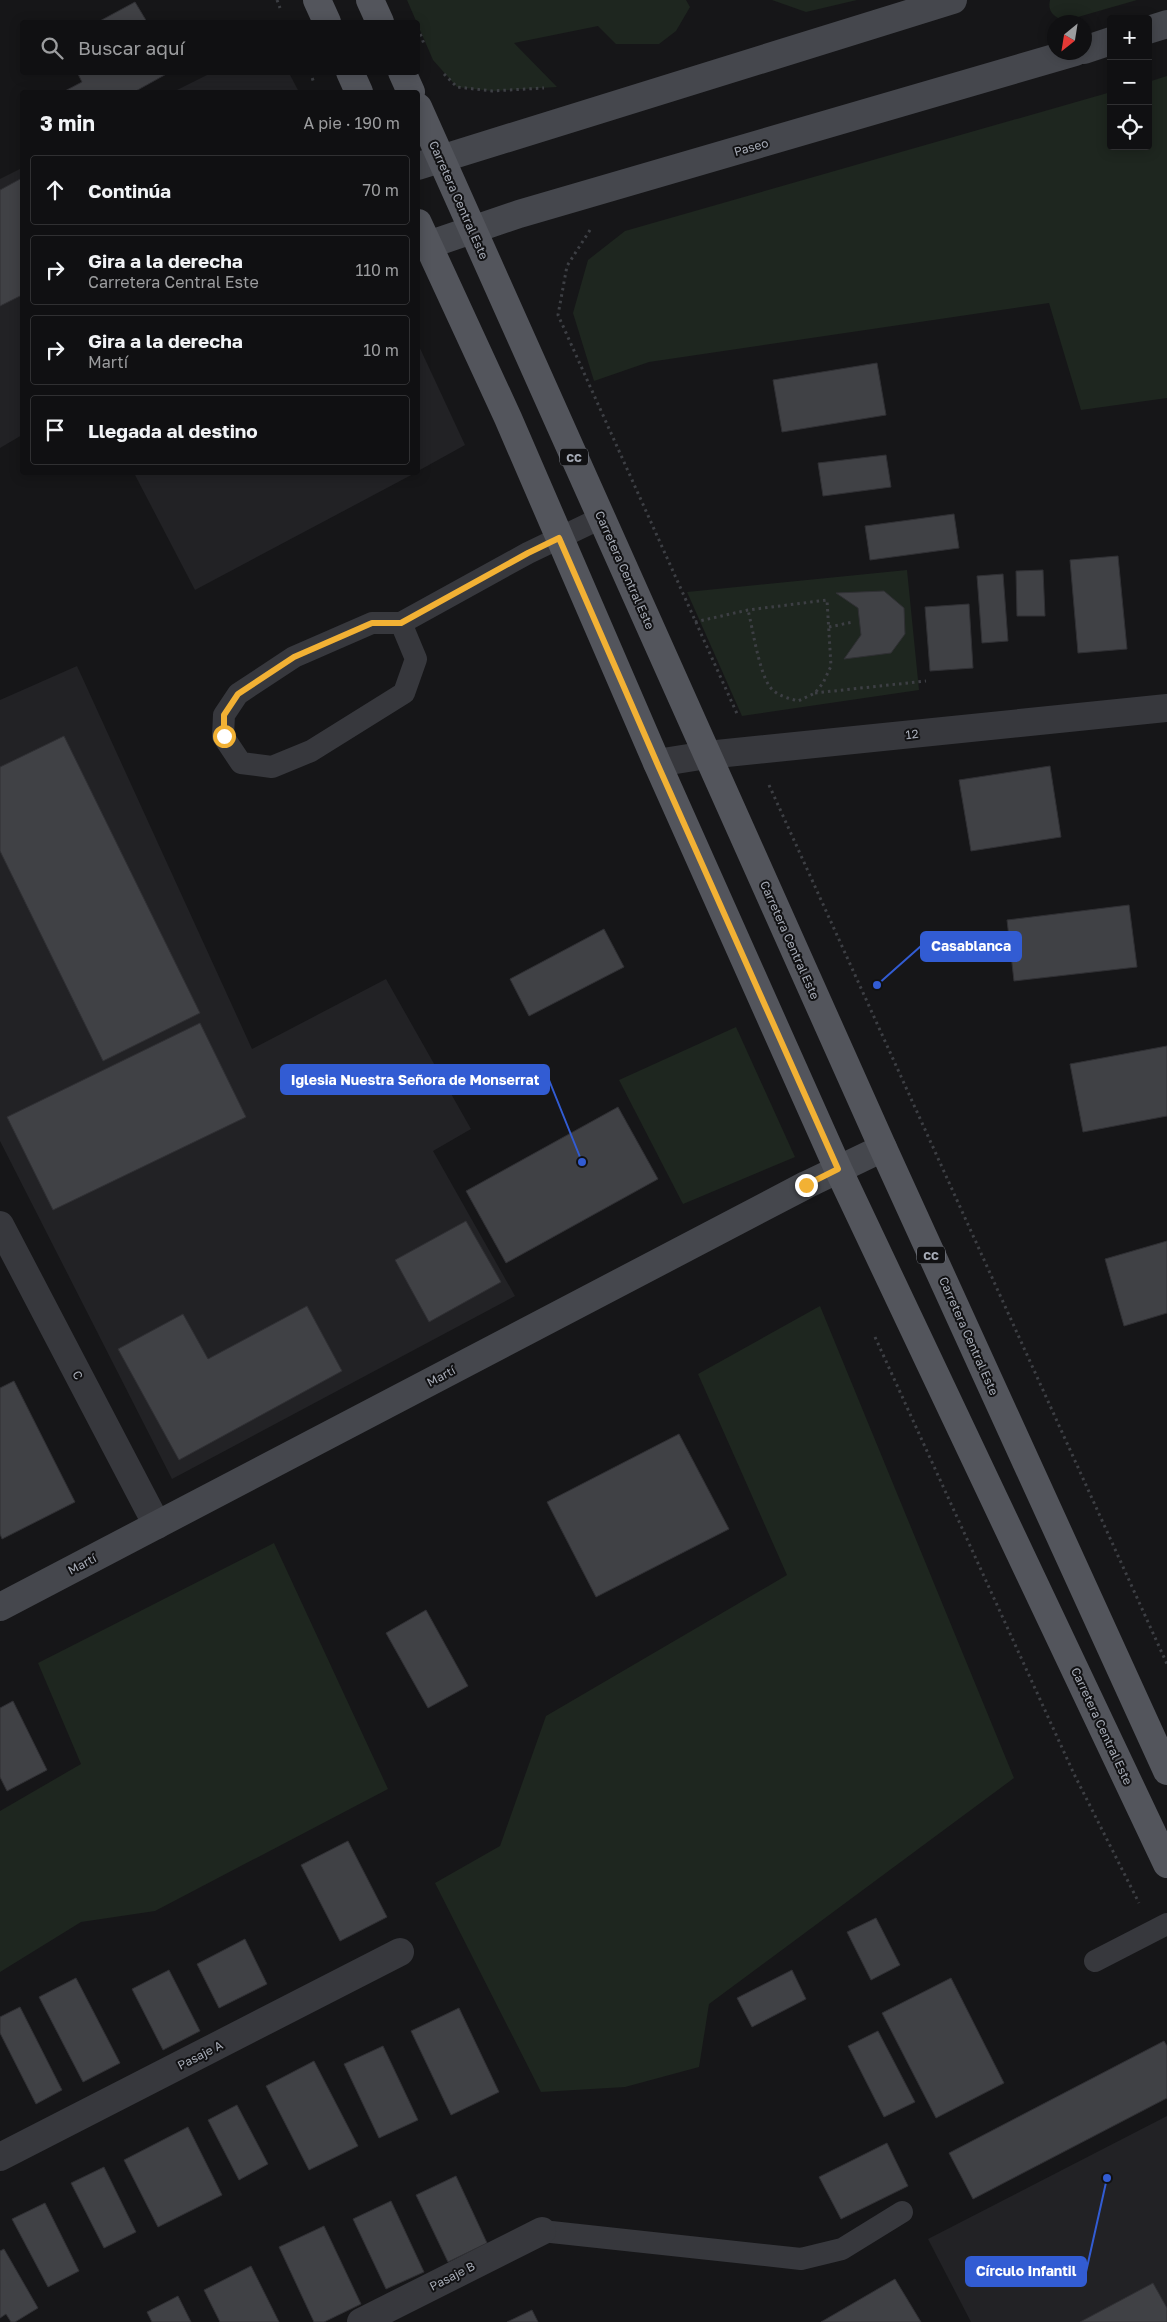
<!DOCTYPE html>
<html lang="es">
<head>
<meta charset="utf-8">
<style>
  body { margin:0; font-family:"Golos Text",sans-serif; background:#19191b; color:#f1f3f6 }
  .controls { position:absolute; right:15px; top:15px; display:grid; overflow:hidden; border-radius:5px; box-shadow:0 2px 12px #0003 }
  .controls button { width:45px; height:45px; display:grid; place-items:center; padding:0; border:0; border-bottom:1px solid #303032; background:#101012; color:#f1f3f6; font:25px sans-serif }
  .compass { position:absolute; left:1047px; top:15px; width:45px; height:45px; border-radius:50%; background:#101012; box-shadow:0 2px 12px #0003; rotate:210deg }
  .stop { position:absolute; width:15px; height:15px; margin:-11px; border:4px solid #f2b134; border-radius:50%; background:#fff }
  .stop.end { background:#f2b134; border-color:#fff; box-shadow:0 1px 5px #0008 }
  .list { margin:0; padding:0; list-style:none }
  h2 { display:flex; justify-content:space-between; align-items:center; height:65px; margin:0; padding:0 20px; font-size:21px }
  h2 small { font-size:16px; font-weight:400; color:#9c9d9f }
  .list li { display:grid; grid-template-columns:32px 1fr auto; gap:15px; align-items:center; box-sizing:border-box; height:70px; margin:0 10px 10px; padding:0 10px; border:1px solid #303032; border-radius:5px }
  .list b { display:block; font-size:19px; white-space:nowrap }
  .list p { margin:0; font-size:16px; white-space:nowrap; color:#9c9d9f }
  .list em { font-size:16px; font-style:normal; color:#9c9d9f }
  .icon { flex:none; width:28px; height:28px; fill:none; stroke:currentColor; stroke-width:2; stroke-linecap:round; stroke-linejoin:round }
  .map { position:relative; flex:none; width:1167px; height:2322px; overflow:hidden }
  .search { position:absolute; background:#101012; box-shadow:0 2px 12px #0003; left:20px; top:20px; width:400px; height:55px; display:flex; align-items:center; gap:12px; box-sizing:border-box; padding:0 18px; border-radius:5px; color:#9c9d9f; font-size:19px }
  .panel { position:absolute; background:#101012; box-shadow:0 2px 12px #0003; left:20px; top:90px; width:400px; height:385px; border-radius:5px }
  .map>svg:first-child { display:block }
  .built { fill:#222225 }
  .green { fill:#1e261f }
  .building { fill:#404145; stroke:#303034 }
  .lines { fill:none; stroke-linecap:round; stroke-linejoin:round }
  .path { stroke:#3d3f44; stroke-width:3; stroke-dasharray:2.5 4; stroke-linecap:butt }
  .lane { stroke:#37383d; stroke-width:22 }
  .street { stroke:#37383d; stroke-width:28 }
  .secondary { stroke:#45474d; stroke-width:28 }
  .primary { stroke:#53555c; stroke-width:28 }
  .route { stroke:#f2b134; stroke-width:6 }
  .labels { text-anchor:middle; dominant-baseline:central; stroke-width:4; stroke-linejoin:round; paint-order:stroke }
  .shield { fill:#111113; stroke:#7b7e86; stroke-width:1 }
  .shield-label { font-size:11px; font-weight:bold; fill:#a8adb8 }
  .street-label { font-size:12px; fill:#a8adb8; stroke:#111113 }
  .leader { fill:none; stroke:#325cd3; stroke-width:2 }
  .callout-dot { fill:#325cd3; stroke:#111113; stroke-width:2 }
  .callout { fill:#325cd3; stroke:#325cd3; stroke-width:2 }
  .callout-label { font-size:14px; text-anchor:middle; font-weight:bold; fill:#fff }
</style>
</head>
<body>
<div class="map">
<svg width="1167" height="2322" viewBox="0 0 1167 2322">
  <rect width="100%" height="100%" fill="#161618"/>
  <g class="built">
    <polygon points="213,72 289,73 299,92 173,92"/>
    <polygon points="22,168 22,435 0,448 0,179"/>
    <polygon points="418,344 465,445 418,471"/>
    <polygon points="134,473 415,473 195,590"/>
    <polygon points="77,666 252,1049 386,979 471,1129 433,1151 515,1296 172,1479 0,1141 0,700"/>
    <polygon points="1167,2116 1167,2322 971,2322 928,2239"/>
  </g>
  <g class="green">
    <polygon points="407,0 686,0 690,7 676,31 659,44 616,44 598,26 514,43 557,87 492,91 457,87 433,60"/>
    <polygon points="772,0 857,0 806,12"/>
    <path d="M1050 0H1137L1064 21C1054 17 1047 11 1050 0Z"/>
    <polygon points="1167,76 1167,398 1081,410 1049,303 649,362 594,381 573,313 588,260 625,231 1111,92 1111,146 1148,146 1148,82"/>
    <polygon points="907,570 919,690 742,716 687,592"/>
    <polygon points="736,1027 795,1157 683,1204 619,1080"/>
    <polygon points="820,1306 1014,1778 709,2004 699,2067 625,2087 541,2092 435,1883 500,1846 546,1716 787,1575 698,1374"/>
    <polygon points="274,1543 388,1789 155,1911 81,1922 0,1972 0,1811 81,1764 38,1663"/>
  </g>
  <g class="building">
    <polygon points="135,2 147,22 98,22"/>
    <polygon points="77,72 170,72 134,92 63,92 82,82"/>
    <polygon points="22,178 22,295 0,306 0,190"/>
    <polygon points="877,363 886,415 782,432 773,380"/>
    <polygon points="886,455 891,487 823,496 818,463"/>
    <polygon points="954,514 959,548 870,560 865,526"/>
    <polygon points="1118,556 1127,649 1078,653 1070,560"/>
    <polygon points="1043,570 1045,616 1017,616 1016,571"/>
    <polygon points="1003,574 1008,641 982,643 977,576"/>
    <polygon points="884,591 904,608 905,634 891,653 844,659 861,635 858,608 836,593"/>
    <polygon points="969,604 973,668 930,671 925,607"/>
    <polygon points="64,736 200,1013 103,1061 0,851 0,767"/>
    <polygon points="1050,766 1061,837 971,851 959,780"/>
    <polygon points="1129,905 1137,967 1014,981 1007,920"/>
    <polygon points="604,929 624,967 529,1016 510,979"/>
    <polygon points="200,1023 246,1117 53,1210 7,1117"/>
    <polygon points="1167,1046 1167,1116 1083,1132 1070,1064"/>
    <polygon points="618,1107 658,1179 506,1263 466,1191"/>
    <polygon points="466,1221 501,1282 429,1322 395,1260"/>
    <polygon points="1167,1241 1167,1313 1124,1326 1105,1259"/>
    <polygon points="307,1306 342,1371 179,1460 118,1349 183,1314 208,1359"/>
    <polygon points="14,1381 75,1502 2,1539 0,1534 0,1388"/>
    <polygon points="679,1434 729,1529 596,1597 547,1502"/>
    <polygon points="426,1610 468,1686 428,1708 386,1633"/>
    <polygon points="13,1701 47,1770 7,1791 0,1777 0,1708"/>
    <polygon points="348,1841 387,1917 340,1941 301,1865"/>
    <polygon points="876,1918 900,1965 871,1980 847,1932"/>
    <polygon points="245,1939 267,1984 219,2008 197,1964"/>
    <polygon points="169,1970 200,2031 163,2050 132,1989"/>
    <polygon points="792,1970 806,1999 752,2027 737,1998"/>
    <polygon points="76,1978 120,2063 83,2082 39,1997"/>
    <polygon points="951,1978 1004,2083 936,2118 882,2013"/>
    <polygon points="20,2007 62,2090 36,2104 0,2033 0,2017"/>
    <polygon points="459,2008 499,2092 451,2115 411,2031"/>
    <polygon points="878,2031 915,2102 884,2117 848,2046"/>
    <polygon points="1164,2041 1167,2046 1167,2098 973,2199 949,2153"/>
    <polygon points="383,2046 418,2120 379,2138 344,2064"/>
    <polygon points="314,2061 358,2146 309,2170 266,2086"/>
    <polygon points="237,2105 268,2164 239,2180 208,2120"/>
    <polygon points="188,2127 222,2195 158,2227 124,2160"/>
    <polygon points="887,2143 908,2186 841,2219 819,2177"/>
    <polygon points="104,2167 136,2232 104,2248 71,2183"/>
    <polygon points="456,2176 487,2243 448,2262 416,2195"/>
    <polygon points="391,2201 424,2272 386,2289 353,2219"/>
    <polygon points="45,2203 79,2271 48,2287 12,2219"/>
    <polygon points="324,2226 361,2304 324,2322 314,2322 279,2247"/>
    <polygon points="4,2249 38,2308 15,2322 11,2322 6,2314 0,2318 0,2251"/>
    <polygon points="251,2266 279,2322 220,2322 204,2290"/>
    <polygon points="895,2279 921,2322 821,2322"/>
    <polygon points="1153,2283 1167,2308 1167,2322 1080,2322"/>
    <polygon points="178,2296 191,2322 152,2322 147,2312"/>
    <polygon points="532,2310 538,2322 507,2322"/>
  </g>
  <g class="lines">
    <g class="path">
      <polyline points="277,0 280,8"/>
      <polyline points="418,28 424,44"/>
      <polyline points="310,72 314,83"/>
      <polyline points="444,74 457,87 492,91 544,88"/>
      <polyline points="590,230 567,266 558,315 738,716"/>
      <path d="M695 622 748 610 827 600 831 666 823 683 815 693 798 701C788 698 777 696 770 687 759 672 753 630 748 610"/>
      <polyline points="829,627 853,622"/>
      <polyline points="815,693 926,681"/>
      <polyline points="769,785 1167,1664"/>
      <polyline points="875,1337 1074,1774 1139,1903"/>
    </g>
    <g class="lane">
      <polyline points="401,623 416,659 404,693 311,751 272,767 241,763 223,736 224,715 238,694 294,657 372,623 401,623 528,553 601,518"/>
      <polyline points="1095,1961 1167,1924"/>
      <polyline points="542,2231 801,2259 842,2249 902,2212"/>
    </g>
    <g class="street">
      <polyline points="657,763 707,755 1167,708"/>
      <polyline points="0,1225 157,1525"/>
      <polyline points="0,2157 400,1952"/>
      <polyline points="361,2322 542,2231"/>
    </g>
    <g class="secondary">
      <polyline points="1148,30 1167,24"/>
      <polyline points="1084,50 1111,41"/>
      <polyline points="418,166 953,0"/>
      <polyline points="428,245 519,214 1075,52"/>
      <polyline points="0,1607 806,1185 883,1148"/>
    </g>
    <g class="primary">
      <polyline points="317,0 327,22"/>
      <polyline points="370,0 380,22"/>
      <polyline points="350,72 359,92"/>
      <polyline points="402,72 411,92"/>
      <polyline points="418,107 883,1148 1167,1771"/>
      <polyline points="418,223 508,418 657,763 839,1171 1167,1864"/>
    </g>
  </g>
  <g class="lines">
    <polyline class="route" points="224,736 224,715 238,694 294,657 372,623 401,623 528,553 559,538 657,763 838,1169 806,1185"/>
  </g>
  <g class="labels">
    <g class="shield">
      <rect x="560" y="448.5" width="28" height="17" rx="4"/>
      <rect x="917" y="1246.5" width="28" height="17" rx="4"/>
    </g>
    <g class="shield-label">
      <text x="574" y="457">CC</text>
      <text x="931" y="1255">CC</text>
    </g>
    <g class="street-label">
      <text transform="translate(751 147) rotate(-16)">Paseo</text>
      <text transform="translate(459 200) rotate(66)">Carretera Central Este</text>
      <text transform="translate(625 570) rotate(66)">Carretera Central Este</text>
      <text transform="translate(912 734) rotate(-6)">12</text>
      <text transform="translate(790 940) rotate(66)">Carretera Central Este</text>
      <text transform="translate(969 1336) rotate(66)">Carretera Central Este</text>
      <text transform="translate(78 1375) rotate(62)">C</text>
      <text transform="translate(441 1376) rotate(-28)">Martí</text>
      <text transform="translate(82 1564) rotate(-28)">Martí</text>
      <text transform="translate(1102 1726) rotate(65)">Carretera Central Este</text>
      <text transform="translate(200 2055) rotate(-27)">Pasaje A</text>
      <text transform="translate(452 2276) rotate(-27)">Pasaje B</text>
    </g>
  </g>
  <path class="leader" d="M877 985L921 946M582 1162L549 1080M1107 2178L1086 2272"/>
  <g class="callout-dot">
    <circle cx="877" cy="985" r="5"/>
    <circle cx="582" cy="1162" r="5"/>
    <circle cx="1107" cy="2178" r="5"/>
  </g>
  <g class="callout">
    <rect x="921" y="932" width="100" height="29" rx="5"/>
    <rect x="281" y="1065" width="268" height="29" rx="5"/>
    <rect x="966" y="2257" width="120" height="29" rx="5"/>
  </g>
  <g class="callout-label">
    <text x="971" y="951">Casablanca</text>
    <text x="415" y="1085">Iglesia Nuestra Señora de Monserrat</text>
    <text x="1026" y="2276">Círculo Infantil</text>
  </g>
</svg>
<div class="controls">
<button>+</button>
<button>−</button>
<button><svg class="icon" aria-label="locate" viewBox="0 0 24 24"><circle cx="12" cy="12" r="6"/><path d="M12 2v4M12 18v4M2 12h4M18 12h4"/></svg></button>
</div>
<svg class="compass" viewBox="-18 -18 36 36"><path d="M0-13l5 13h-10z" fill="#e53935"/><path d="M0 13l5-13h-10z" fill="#9c9d9f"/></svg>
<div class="stop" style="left:224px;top:736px"></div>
<div class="stop end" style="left:806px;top:1185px"></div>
<div class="search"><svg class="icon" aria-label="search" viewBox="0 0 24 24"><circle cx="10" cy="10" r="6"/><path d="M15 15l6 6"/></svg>Buscar aquí</div>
<section class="panel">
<h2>3 min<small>A pie · 190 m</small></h2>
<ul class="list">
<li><svg class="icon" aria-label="ahead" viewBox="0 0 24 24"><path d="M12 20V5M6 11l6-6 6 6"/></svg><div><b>Continúa</b></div><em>70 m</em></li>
<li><svg class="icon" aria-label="right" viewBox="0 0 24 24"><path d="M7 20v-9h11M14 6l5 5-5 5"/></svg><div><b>Gira a la derecha</b><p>Carretera Central Este</p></div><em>110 m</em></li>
<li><svg class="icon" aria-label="right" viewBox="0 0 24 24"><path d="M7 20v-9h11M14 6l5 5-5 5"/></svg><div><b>Gira a la derecha</b><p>Martí</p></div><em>10 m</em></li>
<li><svg class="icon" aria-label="arrive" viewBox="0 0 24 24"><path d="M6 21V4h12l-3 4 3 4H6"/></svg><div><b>Llegada al destino</b></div></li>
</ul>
</section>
</div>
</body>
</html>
